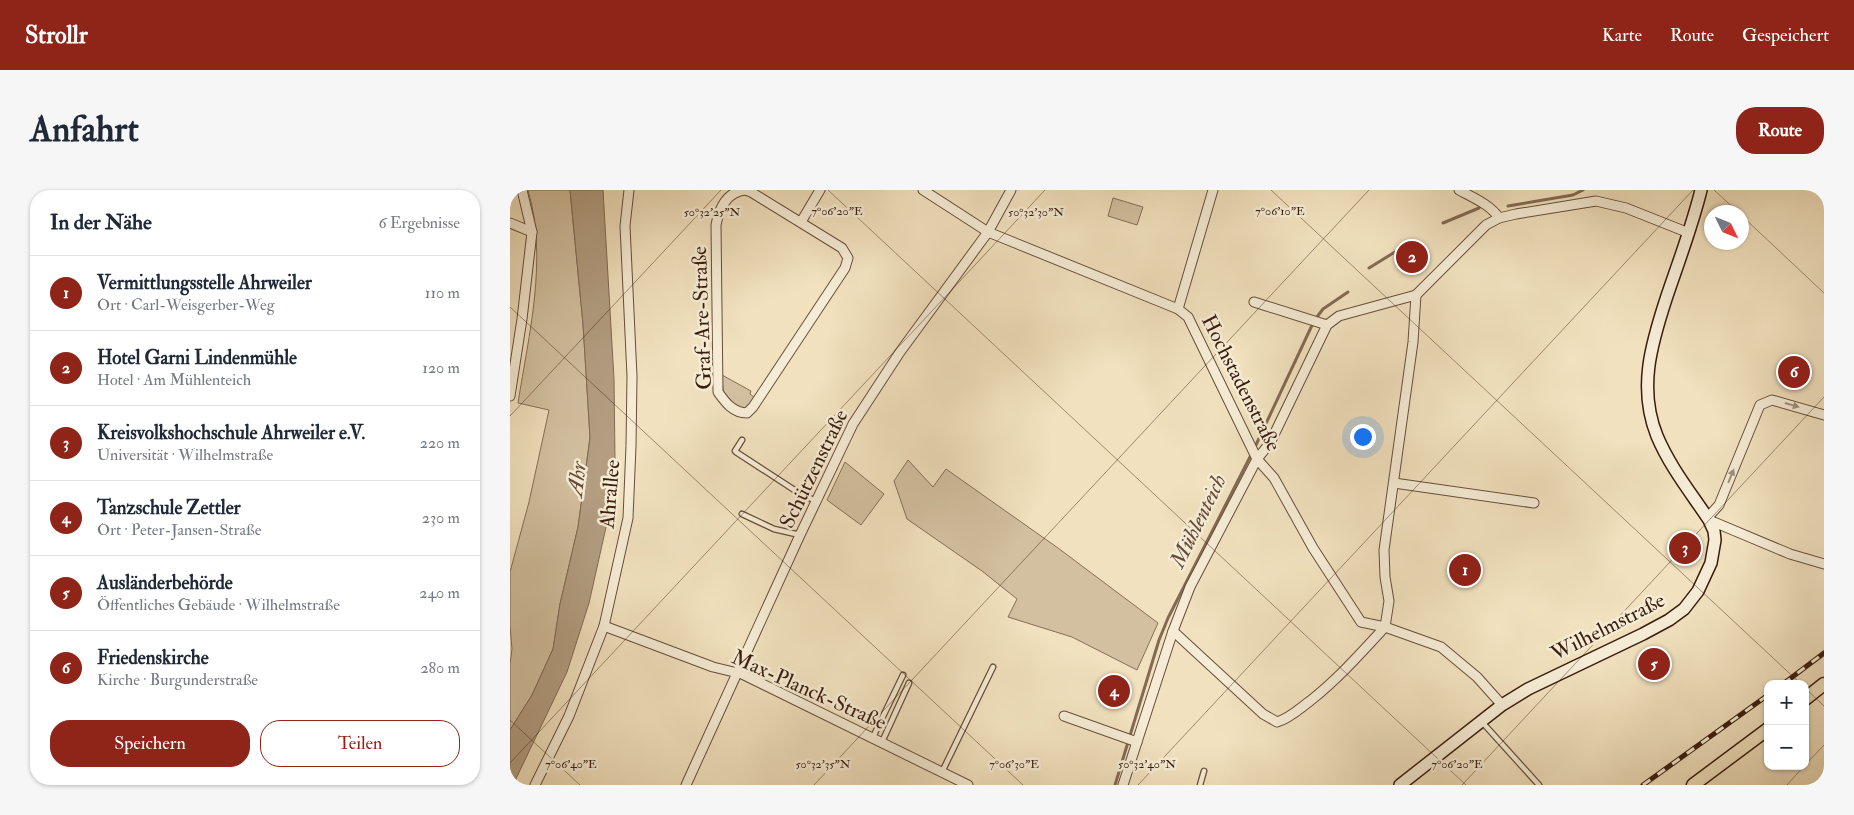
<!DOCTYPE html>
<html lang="de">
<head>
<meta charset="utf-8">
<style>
  body { margin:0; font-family:"IM FELL Double Pica",serif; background:#f6f6f7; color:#1f2937 }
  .controls { position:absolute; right:15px; bottom:15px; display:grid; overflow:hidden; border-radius:10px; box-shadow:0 1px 4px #0004 }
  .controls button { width:45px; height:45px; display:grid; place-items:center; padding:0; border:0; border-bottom:1px solid #e0e1e3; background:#fff; color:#1f2937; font:25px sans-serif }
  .compass { position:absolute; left:1194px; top:15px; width:45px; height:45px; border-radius:50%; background:#fff; box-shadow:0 1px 4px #0004; rotate:133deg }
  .you { position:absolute; left:852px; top:246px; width:18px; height:18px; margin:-12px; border:4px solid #fff; border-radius:50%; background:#1a73e8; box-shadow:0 0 0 8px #1a73e833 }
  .badge { display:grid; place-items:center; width:32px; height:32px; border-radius:50%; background:#8f2418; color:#fff; font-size:16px; font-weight:700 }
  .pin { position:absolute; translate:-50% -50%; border:2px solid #fff; box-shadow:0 1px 5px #0006 }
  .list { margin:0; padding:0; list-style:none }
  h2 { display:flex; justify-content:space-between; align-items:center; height:65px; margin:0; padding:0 20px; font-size:21px }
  h2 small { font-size:16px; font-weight:400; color:#747a83 }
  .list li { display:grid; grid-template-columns:32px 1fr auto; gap:15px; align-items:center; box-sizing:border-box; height:75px; padding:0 20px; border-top:1px solid #e0e1e3 }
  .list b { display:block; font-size:19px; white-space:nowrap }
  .list p { margin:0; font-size:16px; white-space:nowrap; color:#747a83 }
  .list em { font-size:16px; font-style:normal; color:#747a83 }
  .actions { display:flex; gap:10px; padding:15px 20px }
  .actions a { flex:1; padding:11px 0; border:1px solid #8f2418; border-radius:20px; text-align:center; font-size:18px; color:#8f2418 }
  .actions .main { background:#8f2418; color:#fff }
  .map { position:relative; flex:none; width:1314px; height:595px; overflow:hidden; border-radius:20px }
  header { display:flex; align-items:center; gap:30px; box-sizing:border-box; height:70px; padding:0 25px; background:#8f2418; color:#fff }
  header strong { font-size:24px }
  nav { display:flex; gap:28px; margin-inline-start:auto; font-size:18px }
  .intro { display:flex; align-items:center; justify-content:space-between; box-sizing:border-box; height:120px; padding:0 30px }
  h1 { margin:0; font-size:35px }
  .button { padding:12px 22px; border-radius:20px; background:#8f2418; color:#fff; font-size:18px; font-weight:700 }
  main { display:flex; gap:30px; padding:0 30px }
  aside { flex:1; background:#fff; border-radius:20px; box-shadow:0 1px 4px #0004 }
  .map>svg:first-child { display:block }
  .green { fill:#d2c0a0; stroke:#866e57 }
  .water { fill:#b39e82; stroke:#836a54 }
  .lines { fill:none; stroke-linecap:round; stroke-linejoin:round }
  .stream { stroke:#836a54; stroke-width:3 }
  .service-casing { stroke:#684e3a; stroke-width:7 }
  .minor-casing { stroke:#684e3a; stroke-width:11 }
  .secondary-casing { stroke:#3a1d0e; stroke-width:14 }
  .primary-casing { stroke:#3a1d0e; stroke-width:15 }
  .service { stroke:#f6ecd5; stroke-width:4.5 }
  .minor { stroke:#f6ecd5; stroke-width:9 }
  .secondary { stroke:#f6ecd5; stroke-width:11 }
  .primary { stroke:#f1e1be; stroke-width:12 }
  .rail-casing { stroke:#3a1d0e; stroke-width:5 }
  .rail { stroke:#f6ecd5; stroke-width:3; stroke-dasharray:9; stroke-linecap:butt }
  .oneway { fill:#a18f7b }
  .ticks { fill:none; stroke:#3a1d0e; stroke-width:1; stroke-opacity:0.45 }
  .labels { text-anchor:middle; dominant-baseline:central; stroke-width:5; stroke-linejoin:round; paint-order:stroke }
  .street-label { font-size:21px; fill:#3a1d0e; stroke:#f6ecd5 }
  .water-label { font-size:22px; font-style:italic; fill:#644a37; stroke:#f6ecd5 }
  .ticks-label { font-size:12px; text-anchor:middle; fill:#3a1d0e; stroke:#f6ecd5; stroke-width:5; stroke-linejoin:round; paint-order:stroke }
</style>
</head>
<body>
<header>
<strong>Strollr</strong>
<nav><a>Karte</a><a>Route</a><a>Gespeichert</a></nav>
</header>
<div class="intro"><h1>Anfahrt</h1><a class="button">Route</a></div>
<main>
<aside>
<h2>In der Nähe<small>6 Ergebnisse</small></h2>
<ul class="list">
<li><span class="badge">1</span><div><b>Vermittlungsstelle Ahrweiler</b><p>Ort · Carl-Weisgerber-Weg</p></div><em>110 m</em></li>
<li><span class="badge">2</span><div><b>Hotel Garni Lindenmühle</b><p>Hotel · Am Mühlenteich</p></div><em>120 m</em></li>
<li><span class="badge">3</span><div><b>Kreisvolkshochschule Ahrweiler e.V.</b><p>Universität · Wilhelmstraße</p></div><em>220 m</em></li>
<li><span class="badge">4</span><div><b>Tanzschule Zettler</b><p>Ort · Peter-Jansen-Straße</p></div><em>230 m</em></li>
<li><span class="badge">5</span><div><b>Ausländerbehörde</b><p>Öffentliches Gebäude · Wilhelmstraße</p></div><em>240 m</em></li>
<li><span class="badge">6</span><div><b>Friedenskirche</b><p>Kirche · Burgunderstraße</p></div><em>280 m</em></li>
</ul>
<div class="actions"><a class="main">Speichern</a><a>Teilen</a></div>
</aside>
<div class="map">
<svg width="1314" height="595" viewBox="0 0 1314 595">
  <rect width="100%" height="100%" fill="#f1e1be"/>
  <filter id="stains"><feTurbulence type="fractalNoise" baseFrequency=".004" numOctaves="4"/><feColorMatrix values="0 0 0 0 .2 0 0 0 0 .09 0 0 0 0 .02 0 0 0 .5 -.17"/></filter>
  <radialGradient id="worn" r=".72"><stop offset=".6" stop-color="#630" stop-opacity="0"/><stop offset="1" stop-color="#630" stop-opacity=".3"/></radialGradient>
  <g class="green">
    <path d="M18 0H60L73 134 80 247 68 337 50 414 43 459 22 505 0 540V474L2 459 0 436V382L19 312 39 220 8 213C19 143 38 69 18 0Z"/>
    <polygon points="603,8 633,17 627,35 598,26"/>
    <path d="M212 185 241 201 240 204 245 208 238 217 233 219C213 209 213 206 212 185Z"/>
    <polygon points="398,270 423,297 436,279 548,358 648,433 627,480 562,447 498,427 507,409 472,381 397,329 384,291"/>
    <polygon points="335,272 374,304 351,335 317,310"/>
  </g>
  <polygon class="water" points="60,0 93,0 104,189 105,270 99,324 79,413 57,482 3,595 0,595 0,540 22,505 43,459 50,414 68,337 80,248 73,134"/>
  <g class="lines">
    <g class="stream">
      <polyline points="998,16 1063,5 1073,0"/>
      <polyline points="933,33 969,18"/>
      <polyline points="859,78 893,57"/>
      <polyline points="745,257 804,131 813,119 838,102"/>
      <polyline points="605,595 649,450 658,428 742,263"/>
    </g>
    <g class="service-casing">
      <g id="service">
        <polyline points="232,250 225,261 226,262 289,303 306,311"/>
        <polyline points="232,324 264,339 290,345"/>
        <polyline points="972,532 1029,595"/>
        <polyline points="363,547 393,485"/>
        <polyline points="372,552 399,493"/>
        <polyline points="432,582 483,477"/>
        <polyline points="690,595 694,581"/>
      </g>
    </g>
    <g class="minor-casing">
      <g id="minor">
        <path d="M235 0 241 2 332 58 338 68 335 78 243 217 237 223C223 223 215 212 208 202L206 35C209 19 216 2 235 0Z"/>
        <polyline points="413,0 478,42 668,119 678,127 747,269 764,288 803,358 851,432 875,437 931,457 967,487 992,515"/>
        <path d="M949 0C962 7 981 15 989 28"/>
        <polyline points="291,32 310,0"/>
        <polyline points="0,33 22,42"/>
        <polyline points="744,112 817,135"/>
        <polyline points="668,119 703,0"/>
        <polyline points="0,206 12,129 22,42 12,0"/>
        <polyline points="884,293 1024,313"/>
        <polyline points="1198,327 1209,315 1250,215 1262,210 1314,225"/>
        <polyline points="1199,330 1280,364 1314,374"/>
        <polyline points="94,436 203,477 232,484 458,595"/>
        <polyline points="875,437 879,411 875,387 874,360 903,152 906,105"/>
        <path d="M663 441 753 524 767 532C780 528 789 519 800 511 828 489 851 463 875 437"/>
        <polyline points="554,526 627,552"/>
        <polyline points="25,595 59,526 94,436 118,328 121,256 122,186 115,36 119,0"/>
        <polyline points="176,595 290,345 343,234 390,162 478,42 501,0"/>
        <polyline points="613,595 663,441 680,397 747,269 760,253 817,135 829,126 906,105 976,35 989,28 1006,24 1086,11 1116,18 1179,43"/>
      </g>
    </g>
    <g class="secondary-casing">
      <path id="secondary" d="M890 595 992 515 1018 499 1133 444 1159 430 1174 419 1188 401 1201 373 1205 350 1204 341 1199 330C1181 303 1160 277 1147 246 1128 199 1141 155 1156 109 1168 73 1182 37 1191 0"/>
    </g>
    <g class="primary-casing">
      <g id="primary">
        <polyline points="1295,509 1314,494"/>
        <polyline points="1183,595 1258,539"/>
      </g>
    </g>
    <use href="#service" class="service"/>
    <use href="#minor" class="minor"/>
    <use href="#secondary" class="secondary"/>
    <use href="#primary" class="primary"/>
    <g class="rail-casing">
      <g id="rail">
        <polyline points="1273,494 1314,463"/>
        <polyline points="1133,595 1258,505"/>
      </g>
    </g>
    <use href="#rail" class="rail"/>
  </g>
  <defs><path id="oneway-solid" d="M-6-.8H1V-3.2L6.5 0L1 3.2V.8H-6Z" transform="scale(1.25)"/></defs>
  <g class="oneway">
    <use href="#oneway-solid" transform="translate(1282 215) rotate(16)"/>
    <use href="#oneway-solid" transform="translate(1221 286) rotate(-68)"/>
  </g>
  <path class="ticks" d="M318 0 956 595M761 0 1291 494M1204 0 1228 22M1232 26 1314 103M0 117 513 595M0 226 211 0M1295 498 1314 516M0 530 70 595M0 573 535 0M1295 575 1314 555M304 595 859 0M628 595 1183 0M952 595 1314 207M1277 595 1294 576"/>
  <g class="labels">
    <g class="street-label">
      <text transform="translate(192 128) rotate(-92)">Graf-Are-Straße</text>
      <text transform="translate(731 193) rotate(63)">Hochstadenstraße</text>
      <text transform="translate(304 279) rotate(-64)">Schützenstraße</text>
      <text transform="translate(100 304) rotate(-85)">Ahrallee</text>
      <text transform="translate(1098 437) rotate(-27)">Wilhelmstraße</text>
      <text transform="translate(299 500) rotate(24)">Max-Planck-Straße</text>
    </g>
    <g class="water-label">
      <text transform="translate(67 289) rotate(-83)">Ahr</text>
      <text transform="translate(688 331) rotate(-64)">Mühlenteich</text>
    </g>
  </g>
  <g class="ticks-label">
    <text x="327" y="25">7°06'20"E</text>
    <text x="770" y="25">7°06'10"E</text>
    <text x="202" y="26">50°32'25"N</text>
    <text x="526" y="26">50°32'30"N</text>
    <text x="313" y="578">50°32'35"N</text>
    <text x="637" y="578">50°32'40"N</text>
    <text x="61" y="578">7°06'40"E</text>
    <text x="504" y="578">7°06'30"E</text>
    <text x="947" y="578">7°06'20"E</text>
  </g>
  <rect width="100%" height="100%" filter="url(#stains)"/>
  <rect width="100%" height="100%" fill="url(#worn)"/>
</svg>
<div class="controls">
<button>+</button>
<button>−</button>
</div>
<svg class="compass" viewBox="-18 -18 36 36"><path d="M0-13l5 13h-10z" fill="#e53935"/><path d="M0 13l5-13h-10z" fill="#747a83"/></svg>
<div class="you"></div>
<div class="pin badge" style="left:955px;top:380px">1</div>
<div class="pin badge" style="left:902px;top:67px">2</div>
<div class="pin badge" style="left:1175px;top:358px">3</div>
<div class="pin badge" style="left:604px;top:501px">4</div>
<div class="pin badge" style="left:1144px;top:474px">5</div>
<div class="pin badge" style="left:1284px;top:182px">6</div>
</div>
</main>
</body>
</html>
